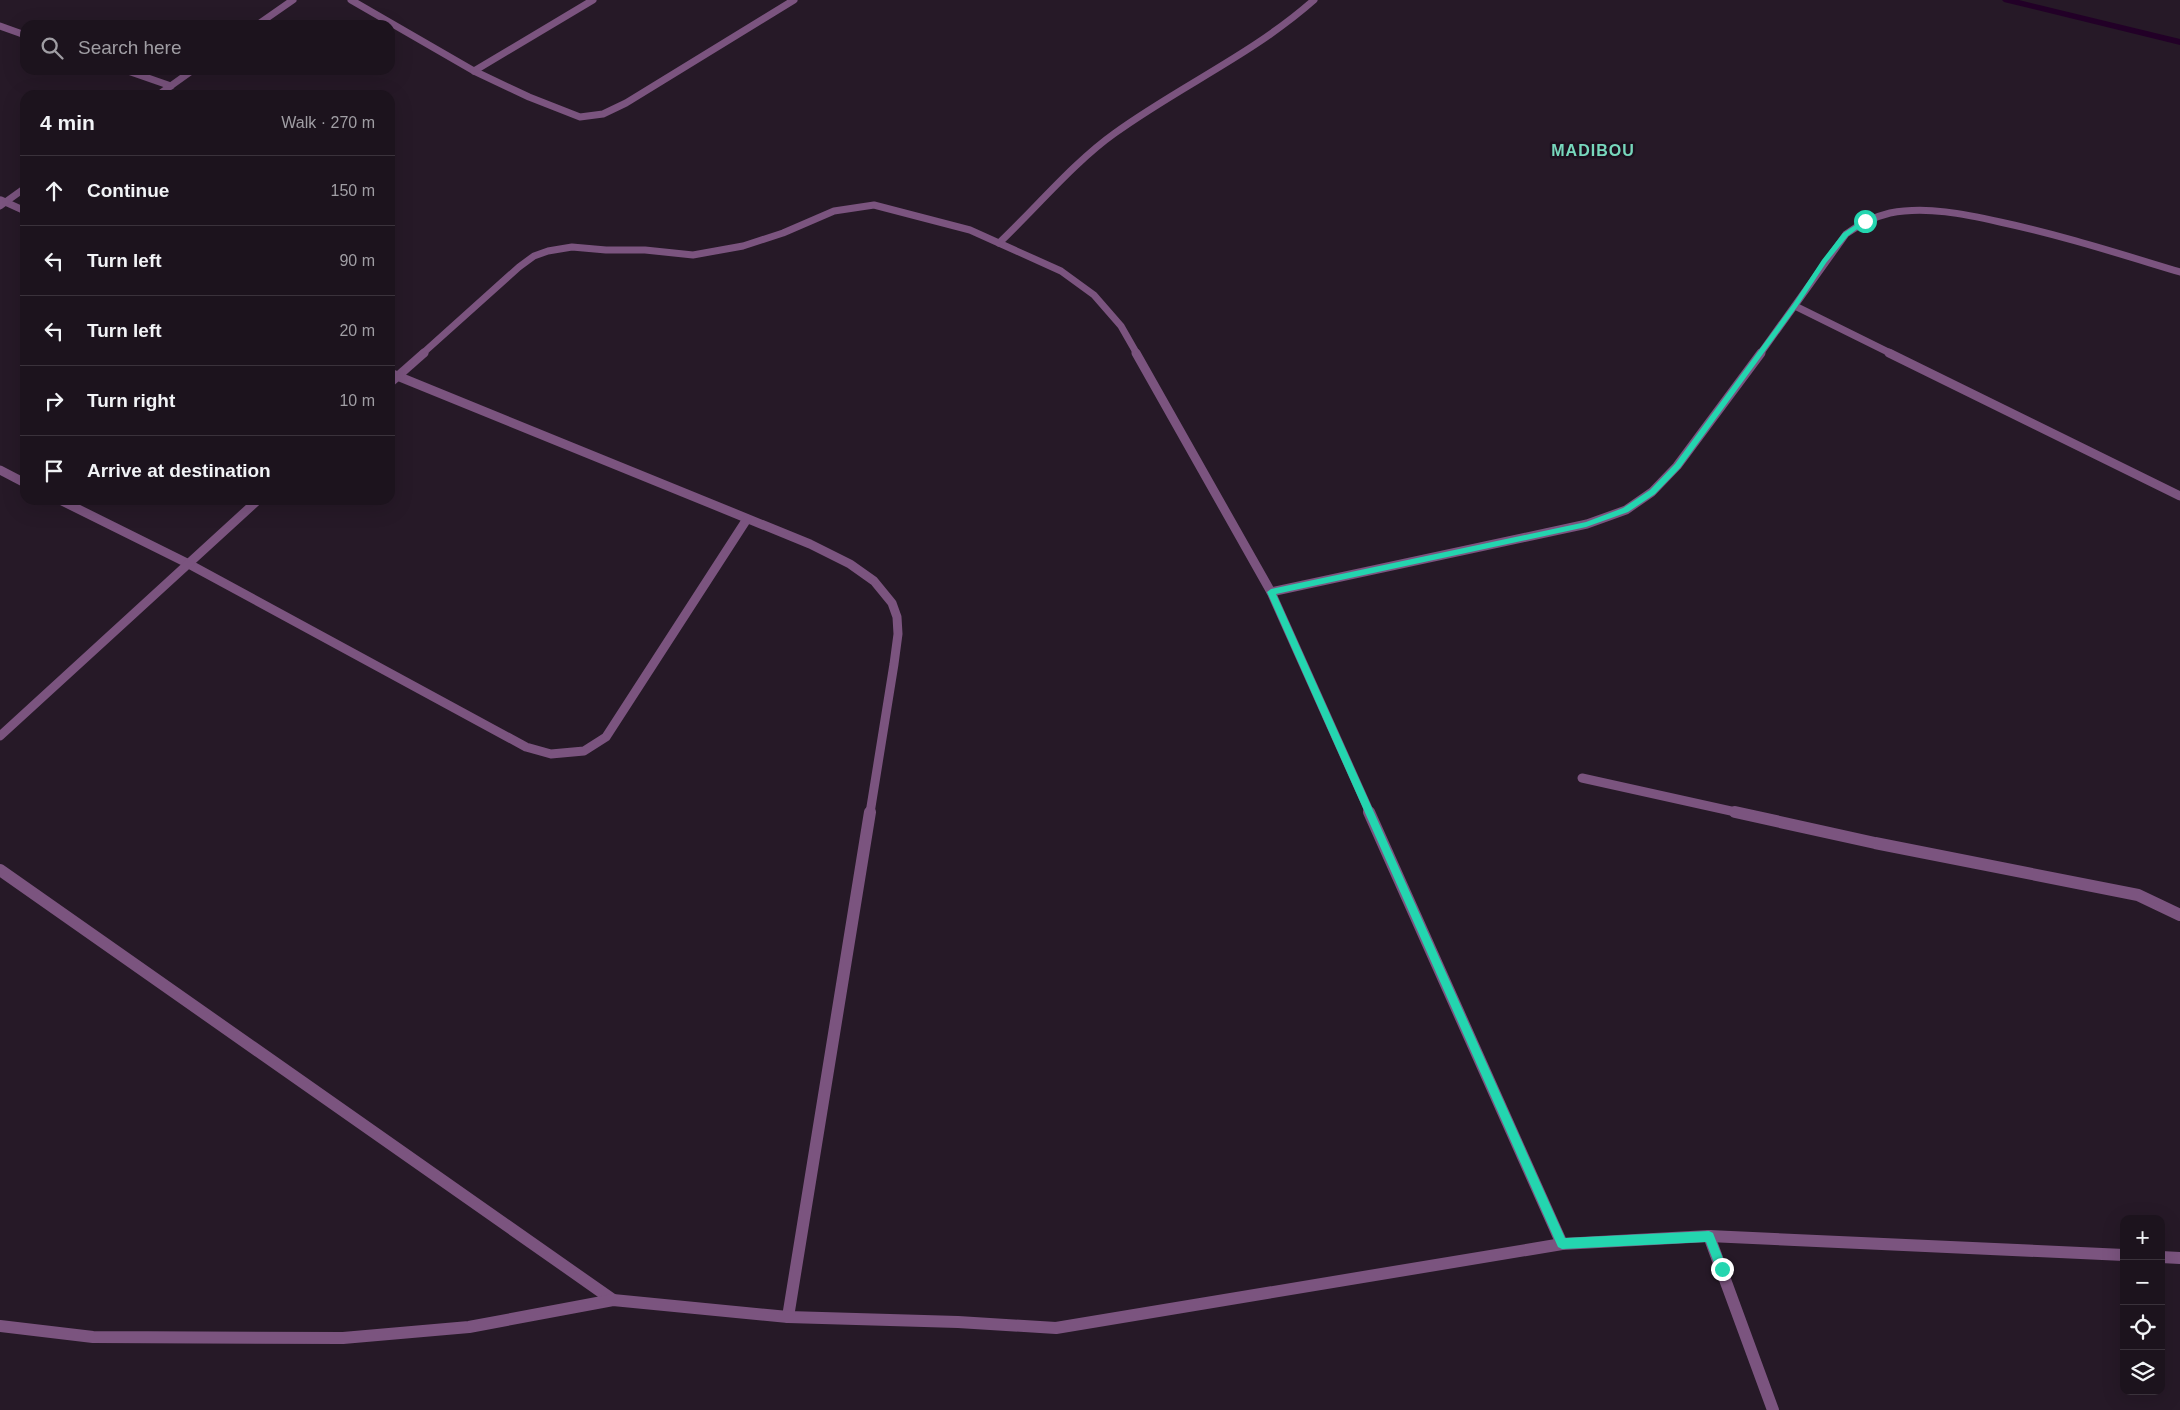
<!DOCTYPE html>
<html lang="en">
<head>
<meta charset="utf-8">
<style>
  body { margin:0; font-family:Helvetica,sans-serif; background:#251c26; color:#f1f3f6 }
  .controls { position:absolute; right:15px; bottom:15px; display:grid; overflow:hidden; border-radius:10px; box-shadow:0 5px 20px #0002 }
  .controls button { width:45px; height:45px; display:grid; place-items:center; padding:0; border:0; border-bottom:1px solid #3a323b; background:#1c131d; color:#f1f3f6; font:25px sans-serif }
  .stop { position:absolute; width:15px; height:15px; margin:-11px; border:4px solid #24d5af; border-radius:50%; background:#fff }
  .stop.end { background:#24d5af; border-color:#fff; box-shadow:0 1px 5px #0008 }
  .list { margin:0; padding:0; list-style:none }
  h2 { display:flex; justify-content:space-between; align-items:center; height:65px; margin:0; padding:0 20px; font-size:21px }
  h2 small { font-size:16px; font-weight:400; color:#a09ea4 }
  .list li { display:grid; grid-template-columns:32px 1fr auto; gap:15px; align-items:center; box-sizing:border-box; height:70px; padding:0 20px; border-top:1px solid #3a323b }
  .list b { display:block; font-size:19px; white-space:nowrap }
  .list em { font-size:16px; font-style:normal; color:#a09ea4 }
  .icon { flex:none; width:28px; height:28px; fill:none; stroke:currentColor; stroke-width:2; stroke-linecap:round; stroke-linejoin:round }
  .map { position:relative; flex:none; width:2180px; height:1410px; overflow:hidden }
  .search { position:absolute; background:#1c131d; box-shadow:0 5px 20px #0002; left:20px; top:20px; width:375px; height:55px; display:flex; align-items:center; gap:12px; box-sizing:border-box; padding:0 18px; border-radius:15px; color:#a09ea4; font-size:19px }
  .panel { position:absolute; background:#1c131d; box-shadow:0 5px 20px #0002; left:20px; top:90px; width:375px; height:415px; border-radius:15px }
  .map>svg:first-child { display:block }
  .lines { fill:none; stroke-linecap:round; stroke-linejoin:round }
  .stream { fill:#220027; fill-rule:evenodd }
  .street-far2 { stroke:#7b547f; stroke-width:7 }
  .street-far1 { stroke:#7b547f; stroke-width:9 }
  .street { stroke:#7b547f; stroke-width:12 }
  .route { fill:#24d5af }
  .labels { text-anchor:middle; dominant-baseline:central; stroke-width:5; stroke-linejoin:round; paint-order:stroke }
  .far-district-label { font-size:16px; font-weight:bold; letter-spacing:1px; fill:#77d7bc; stroke:#1c101e }
</style>
</head>
<body>
<div class="map">
<svg width="2180" height="1410" viewBox="0 0 2180 1410">
  <rect width="100%" height="100%" fill="#261927"/>
  <g class="lines">
    <polygon class="stream" points="2002,0 2019,0 2180,39 2180,45 2004,2"/>
    <g class="street-far2">
      <polyline points="351,0 474,71 529,97 580,117 603,114 626,103 794,0"/>
      <polyline points="257,25 293,0"/>
      <polyline points="0,26 25,35"/>
      <polyline points="125,70 171,86"/>
      <polyline points="474,71 593,0"/>
      <polyline points="158,95 193,70"/>
      <polyline points="1,200 25,211"/>
      <polyline points="0,206 25,188"/>
      <path d="M999 243C1036 208 1074 162 1115 133 1180 86 1253 54 1314 0"/>
      <polyline points="1795,306 1892,354"/>
      <polyline points="422,354 519,267 534,256 548,251 572,247 606,250 645,250 693,255 743,246 783,233 834,211 874,205 970,230 1061,271 1094,295 1121,326 1137,354"/>
      <path d="M1760 354 1846 234C1860 224 1873 217 1890 213 1926 206 1965 214 2000 222 2061 235 2120 254 2180 272"/>
    </g>
    <g class="street-far1">
      <polyline points="1136,353 1271,592 1370,813"/>
      <polyline points="1889,353 2180,496"/>
      <polyline points="390,373 810,544 850,564 874,581 892,603 897,617 898,634 894,664 870,813"/>
      <polyline points="390,383 424,353"/>
      <polyline points="0,470 25,483"/>
      <polyline points="60,500 187,563 526,747 551,754 584,751 606,737 747,519"/>
      <polyline points="1271,592 1587,524 1626,510 1652,492 1677,466 1761,353"/>
      <polyline points="0,736 258,500"/>
      <polyline points="1582,778 1740,813"/>
    </g>
    <g class="street">
      <polyline points="1369,812 1562,1244"/>
      <polyline points="1735,812 1875,843 2138,895 2180,915"/>
      <polyline points="0,870 613,1300"/>
      <polyline points="1709,1236 1773,1410"/>
      <polyline points="2161,1257 2180,1258"/>
      <polyline points="788,1317 870,812"/>
      <polyline points="0,1326 93,1337 343,1338 469,1327 613,1300 788,1317 958,1322 1056,1328 1562,1244 1709,1236 2124,1255"/>
    </g>
  </g>
  <polygon class="route" points="1863,220 1868,221 1848,236 1826,263 1797,307 1680,468 1655,494 1628,512 1586,527 1276,594 1565,1238 1709,1231 1713,1233 1727,1269 1725,1273 1722,1274 1718,1273 1706,1242 1562,1249 1558,1247 1267,592 1271,589 1586,522 1623,508 1650,490 1675,464 1793,304 1822,260 1843,233"/>
  <g class="labels">
    <g class="far-district-label">
      <text x="1593" y="150">MADIBOU</text>
    </g>
  </g>
</svg>
<div class="controls">
<button>+</button>
<button>−</button>
<button><svg class="icon" aria-label="locate" viewBox="0 0 24 24"><circle cx="12" cy="12" r="6"/><path d="M12 2v4M12 18v4M2 12h4M18 12h4"/></svg></button>
<button><svg class="icon" aria-label="layers" viewBox="0 0 24 24"><path d="M12 4l9 5-9 5-9-5zM3 14l9 5 9-5"/></svg></button>
</div>
<div class="stop" style="left:1865px;top:221px"></div>
<div class="stop end" style="left:1722px;top:1269px"></div>
<div class="search"><svg class="icon" aria-label="search" viewBox="0 0 24 24"><circle cx="10" cy="10" r="6"/><path d="M15 15l6 6"/></svg>Search here</div>
<section class="panel">
<h2>4 min<small>Walk · 270 m</small></h2>
<ul class="list">
<li><svg class="icon" aria-label="ahead" viewBox="0 0 24 24"><path d="M12 20V5M6 11l6-6 6 6"/></svg><div><b>Continue</b></div><em>150 m</em></li>
<li><svg class="icon" aria-label="left" viewBox="0 0 24 24"><path d="M17 20v-9H6M10 6l-5 5 5 5"/></svg><div><b>Turn left</b></div><em>90 m</em></li>
<li><svg class="icon" aria-label="left" viewBox="0 0 24 24"><path d="M17 20v-9H6M10 6l-5 5 5 5"/></svg><div><b>Turn left</b></div><em>20 m</em></li>
<li><svg class="icon" aria-label="right" viewBox="0 0 24 24"><path d="M7 20v-9h11M14 6l5 5-5 5"/></svg><div><b>Turn right</b></div><em>10 m</em></li>
<li><svg class="icon" aria-label="arrive" viewBox="0 0 24 24"><path d="M6 21V4h12l-3 4 3 4H6"/></svg><div><b>Arrive at destination</b></div></li>
</ul>
</section>
</div>
</body>
</html>
